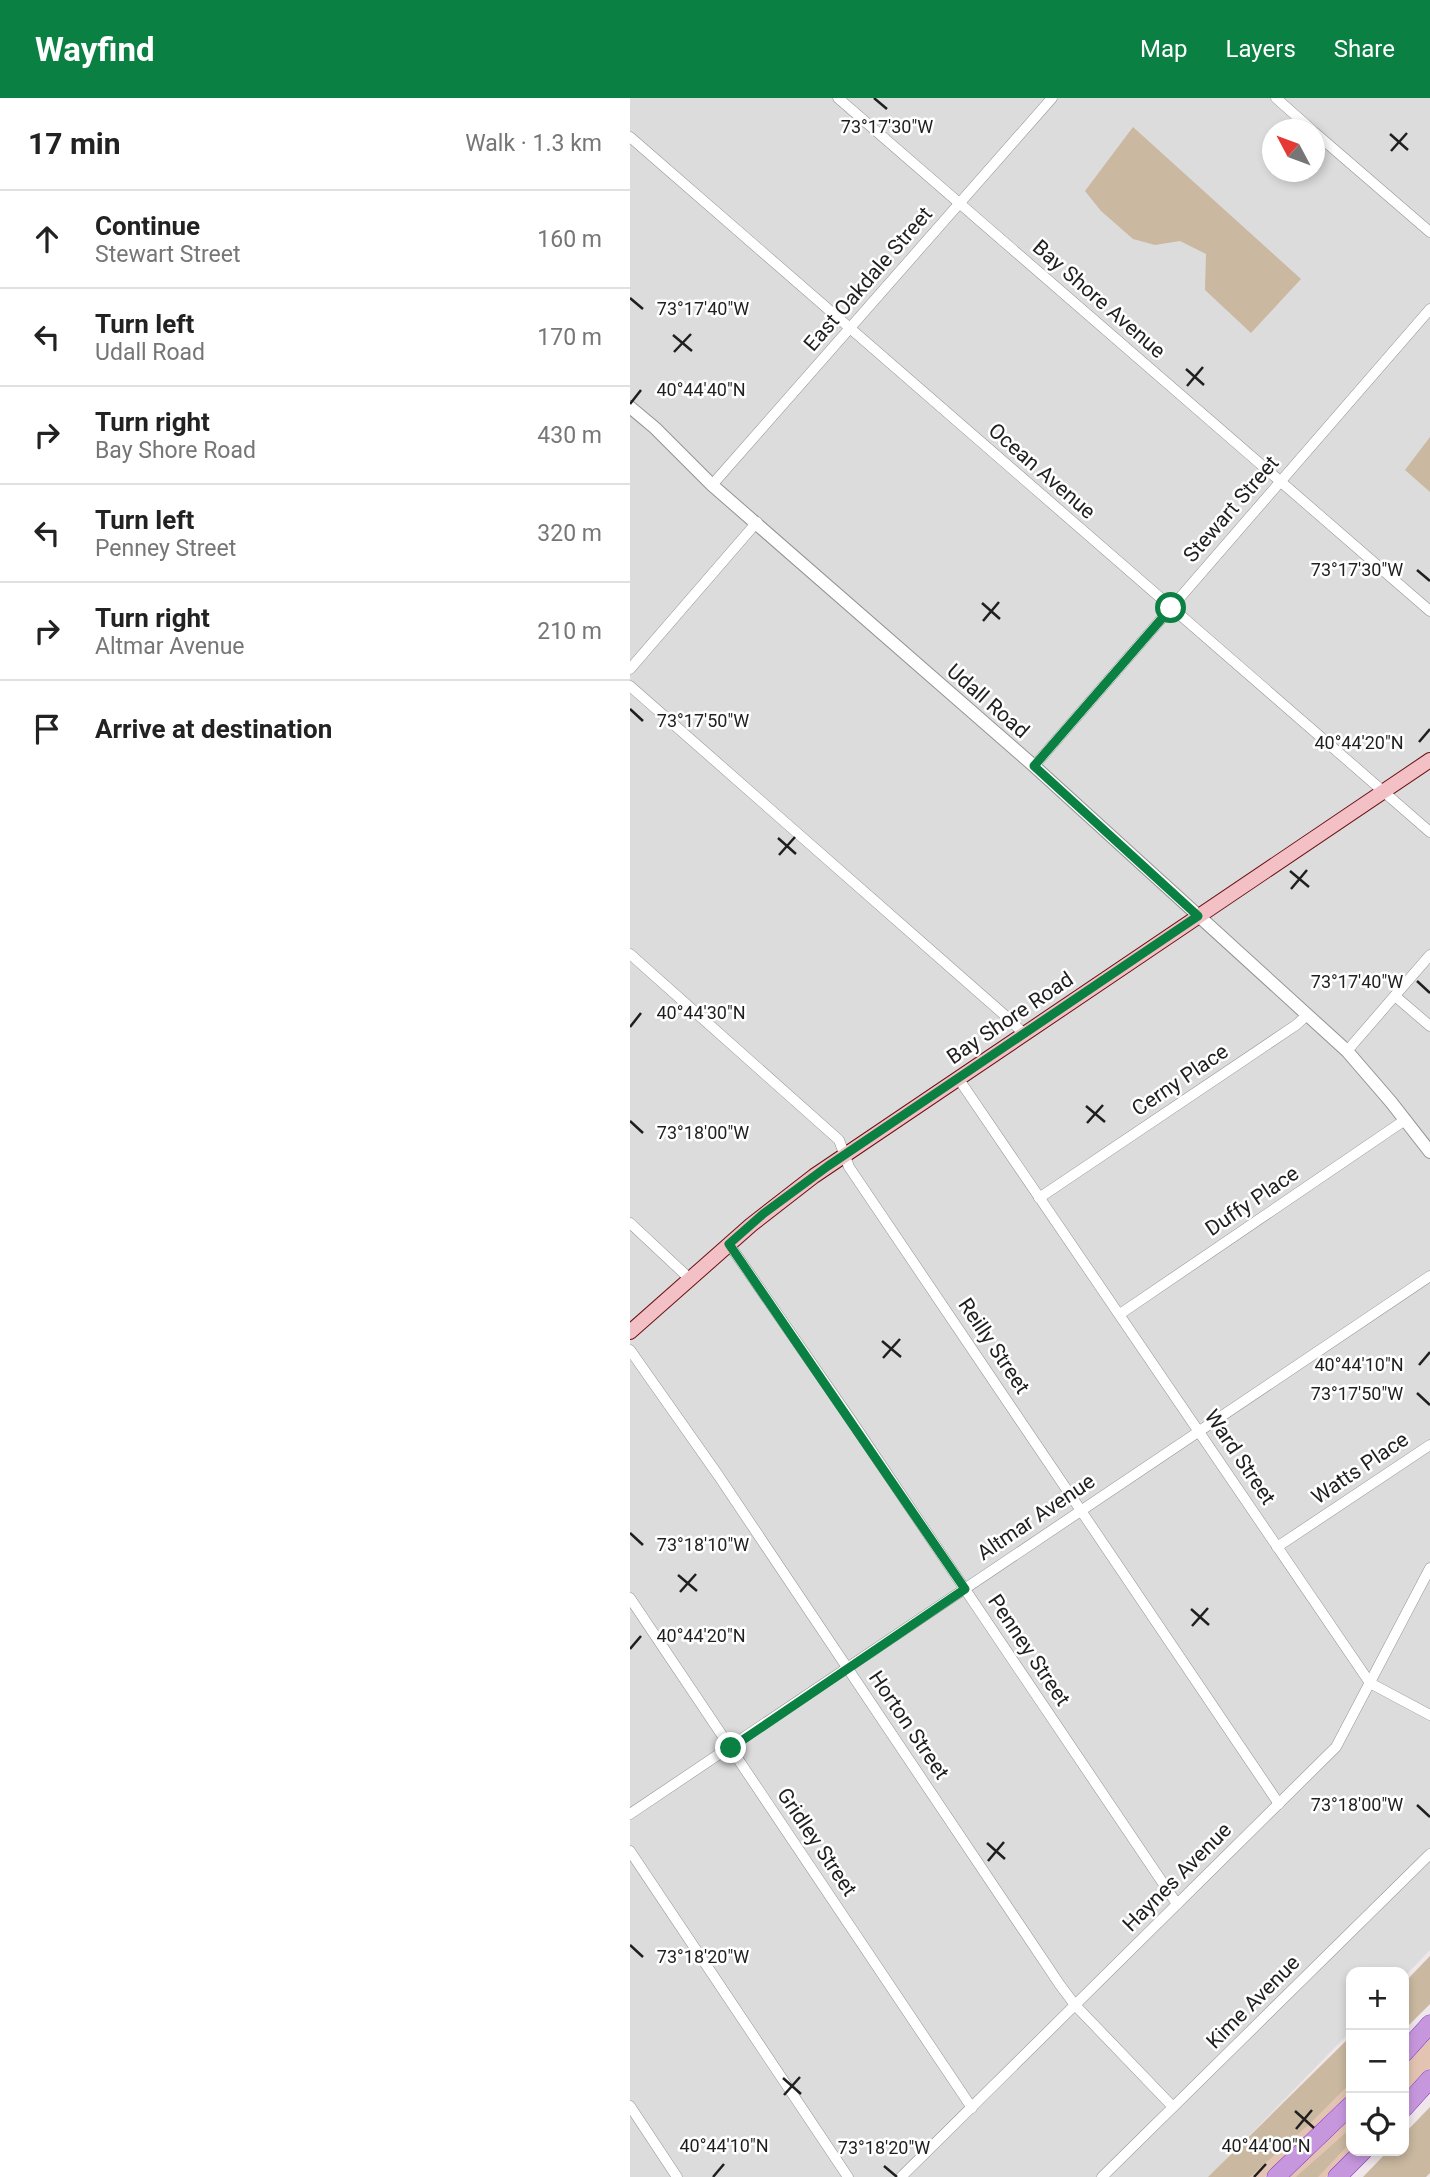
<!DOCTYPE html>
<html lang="en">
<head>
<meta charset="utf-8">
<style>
  body { margin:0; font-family:Roboto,sans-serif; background:#f6f6f6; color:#222 }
  .controls { position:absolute; right:21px; bottom:21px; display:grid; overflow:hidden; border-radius:14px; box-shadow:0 4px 10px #0003 }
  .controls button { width:63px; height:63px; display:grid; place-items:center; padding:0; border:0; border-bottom:2px solid #e0e0e0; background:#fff; color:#222; font:35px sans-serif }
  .compass { position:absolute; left:632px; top:21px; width:63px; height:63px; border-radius:50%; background:#fff; box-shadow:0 4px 10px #0003; rotate:311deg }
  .stop { position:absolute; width:21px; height:21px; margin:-16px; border:5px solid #0b8043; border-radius:50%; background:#fff }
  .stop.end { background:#0b8043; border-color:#fff; box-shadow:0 2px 7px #0008 }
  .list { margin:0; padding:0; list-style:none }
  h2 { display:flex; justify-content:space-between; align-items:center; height:91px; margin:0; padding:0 28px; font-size:30px }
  h2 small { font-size:23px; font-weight:400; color:#767676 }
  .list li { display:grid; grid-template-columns:46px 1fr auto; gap:21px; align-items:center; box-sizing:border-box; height:98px; padding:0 28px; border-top:2px solid #e0e0e0 }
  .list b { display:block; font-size:26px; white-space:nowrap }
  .list p { margin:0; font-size:23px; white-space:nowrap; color:#767676 }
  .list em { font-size:23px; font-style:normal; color:#767676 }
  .icon { flex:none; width:38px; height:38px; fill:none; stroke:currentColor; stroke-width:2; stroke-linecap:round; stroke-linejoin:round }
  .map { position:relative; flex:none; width:800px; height:2079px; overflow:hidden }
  header { display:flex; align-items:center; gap:42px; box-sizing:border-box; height:98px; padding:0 35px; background:#0b8043; color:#fff }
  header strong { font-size:33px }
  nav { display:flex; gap:38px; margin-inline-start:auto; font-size:24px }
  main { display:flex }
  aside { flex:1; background:#fff }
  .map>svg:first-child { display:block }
  .residential { fill:#dddcdd; fill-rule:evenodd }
  .grass { fill:#e3c4b2 }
  .forest { fill:#cab8a0 }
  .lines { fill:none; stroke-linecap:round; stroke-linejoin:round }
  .minor-casing { stroke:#939393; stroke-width:11 }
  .tertiary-casing { stroke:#939393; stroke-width:14 }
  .secondary-casing { stroke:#6c1113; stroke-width:16 }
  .motorway-casing { stroke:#8338c9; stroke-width:19 }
  .minor { stroke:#fff; stroke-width:10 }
  .tertiary { stroke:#fff; stroke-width:12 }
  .secondary { stroke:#f3c0c5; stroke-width:14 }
  .motorway { stroke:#c797de; stroke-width:18 }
  .route { stroke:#0b8043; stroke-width:9 }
  .ticks { fill:none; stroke:#1f1f1f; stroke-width:2.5 }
  .labels { text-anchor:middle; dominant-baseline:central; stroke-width:5; stroke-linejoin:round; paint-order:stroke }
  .street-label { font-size:21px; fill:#1f1f1f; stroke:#fff }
  .ticks-label { font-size:18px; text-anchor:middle; fill:#1f1f1f; stroke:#fff; stroke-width:5; stroke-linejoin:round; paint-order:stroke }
</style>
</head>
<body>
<header>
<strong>Wayfind</strong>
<nav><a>Map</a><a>Layers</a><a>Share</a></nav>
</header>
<main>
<aside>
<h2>17 min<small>Walk · 1.3 km</small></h2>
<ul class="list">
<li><svg class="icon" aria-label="ahead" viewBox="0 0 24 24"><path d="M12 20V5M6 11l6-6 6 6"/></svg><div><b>Continue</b><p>Stewart Street</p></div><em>160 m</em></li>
<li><svg class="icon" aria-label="left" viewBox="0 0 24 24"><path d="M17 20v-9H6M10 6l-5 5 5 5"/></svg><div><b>Turn left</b><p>Udall Road</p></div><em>170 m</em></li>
<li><svg class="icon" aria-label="right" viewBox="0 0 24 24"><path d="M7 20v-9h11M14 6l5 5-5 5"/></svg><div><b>Turn right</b><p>Bay Shore Road</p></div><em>430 m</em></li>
<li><svg class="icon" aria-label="left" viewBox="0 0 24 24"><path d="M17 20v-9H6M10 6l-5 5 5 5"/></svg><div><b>Turn left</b><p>Penney Street</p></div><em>320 m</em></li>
<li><svg class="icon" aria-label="right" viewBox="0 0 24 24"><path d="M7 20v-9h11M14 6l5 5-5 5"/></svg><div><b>Turn right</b><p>Altmar Avenue</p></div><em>210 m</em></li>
<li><svg class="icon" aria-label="arrive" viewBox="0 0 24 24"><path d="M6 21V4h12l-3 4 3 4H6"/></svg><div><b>Arrive at destination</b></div></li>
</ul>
</aside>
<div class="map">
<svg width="800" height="2079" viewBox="0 0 800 2079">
  <rect width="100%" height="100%" fill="#efe7ea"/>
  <path class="residential" d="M0 0H800V1852L774 1879V1874H721V1933L579 2079H0ZM642 32H684V74H642Z"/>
  <g class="grass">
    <polygon points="800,1939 800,1970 774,1999 774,1966"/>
    <polygon points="721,1985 721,1997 635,2079 620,2079 681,2025"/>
    <polygon points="721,2018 721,2053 724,2053 696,2079 658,2079"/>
  </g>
  <g class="forest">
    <polygon points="503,29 671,181 621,235 575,192 576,156 550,143 525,147 503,141 471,113 455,93"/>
    <polygon points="800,339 800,394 775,372"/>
    <polygon points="800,1858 800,1906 774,1932 774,1885"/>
    <polygon points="721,1938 721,1985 681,2025 620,2079 578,2079"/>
    <polygon points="800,2009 800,2075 796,2079 733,2079 758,2053 774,2053 774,2036"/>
    <polygon points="721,2030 721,2044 688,2079 666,2079"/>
  </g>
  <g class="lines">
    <g class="minor-casing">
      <g id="minor">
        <polyline points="208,0 800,513"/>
        <polyline points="646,0 682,32"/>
        <polyline points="684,34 800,134"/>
        <polyline points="0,39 800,734"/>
        <polyline points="82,387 422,0"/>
        <polyline points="0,571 127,424"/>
        <polyline points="0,588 379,921 394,936"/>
        <polyline points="404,668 800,211"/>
        <polyline points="0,856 209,1042 219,1069 649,1706"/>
        <polyline points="765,898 800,928"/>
        <polyline points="717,953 800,857"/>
        <polyline points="328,980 740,1585 800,1617"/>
        <polyline points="409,1100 666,927 676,918"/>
        <polyline points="0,1125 60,1181"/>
        <polyline points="99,1146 221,1322 547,1806"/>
        <polyline points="490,1216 775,1022"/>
        <polyline points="0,1252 88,1377 430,1887 445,1907 543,2009"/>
        <polyline points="647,1449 800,1347"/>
        <polyline points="0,1500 342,2010"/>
        <polyline points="0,1716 800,1178"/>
        <polyline points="0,1753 218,2079"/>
        <polyline points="0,2008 47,2079"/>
        <polyline points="271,2079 706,1649 800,1470"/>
        <polyline points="472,2079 800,1756"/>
      </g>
    </g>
    <g class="tertiary-casing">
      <polyline id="tertiary" points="0,309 25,330 82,387 404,668 717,953 761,1004 800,1054"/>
    </g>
    <g class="secondary-casing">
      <polyline id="secondary" points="0,1234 121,1127 184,1078 800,662"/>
    </g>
    <g class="motorway-casing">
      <g id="motorway">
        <polyline points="774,1955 800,1926"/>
        <polyline points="774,2010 800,1981"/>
        <polyline points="646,2079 721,2007"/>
        <polyline points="707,2079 733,2053"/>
      </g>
    </g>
    <use href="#minor" class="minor"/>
    <use href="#tertiary" class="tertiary"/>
    <use href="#secondary" class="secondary"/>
    <use href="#motorway" class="motorway"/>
  </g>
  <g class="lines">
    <polyline class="route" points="101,1650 335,1491 99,1146 133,1116 198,1068 568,818 404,668 541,510"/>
  </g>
  <path class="ticks" d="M244 0 257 11M760 36 778 52M761 53 777 35M0 200 13 211M43 237 62 253M44 254 61 236M556 271 574 287M557 288 573 269M0 306 11 292M787 472 800 483M352 505 370 521M353 523 369 504M0 611 13 623M789 644 800 631M148 740 166 756M149 757 165 739M660 773 679 789M661 791 677 772M787 883 800 895M0 929 11 915M456 1008 475 1024M0 1023 13 1035M457 1025 473 1007M252 1243 271 1259M253 1260 270 1241M789 1267 800 1254M787 1295 800 1307M0 1435 13 1447M48 1477 67 1493M50 1494 66 1476M561 1511 579 1527M562 1528 578 1510M0 1551 11 1538M787 1707 800 1719M357 1745 375 1761M358 1763 374 1744M0 1847 13 1859M153 1980 171 1996M154 1997 170 1979M665 2013 684 2030M666 2031 682 2012M254 2068 267 2079M83 2079 94 2066M624 2079 636 2066"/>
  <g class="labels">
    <g class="street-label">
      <text transform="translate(238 181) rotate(-49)">East Oakdale Street</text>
      <text transform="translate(469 201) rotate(41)">Bay Shore Avenue</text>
      <text transform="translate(412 373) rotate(41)">Ocean Avenue</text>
      <text transform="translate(601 411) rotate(-49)">Stewart Street</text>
      <text transform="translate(358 603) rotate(41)">Udall Road</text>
      <text transform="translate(380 920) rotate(-34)">Bay Shore Road</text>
      <text transform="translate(550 982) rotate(-34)">Cerny Place</text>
      <text transform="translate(622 1103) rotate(-34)">Duffy Place</text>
      <text transform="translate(364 1248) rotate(56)">Reilly Street</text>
      <text transform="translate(610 1359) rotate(56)">Ward Street</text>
      <text transform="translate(730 1370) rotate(-34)">Watts Place</text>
      <text transform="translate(406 1419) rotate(-34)">Altmar Avenue</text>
      <text transform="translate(399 1552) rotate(56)">Penney Street</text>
      <text transform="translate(279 1627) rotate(56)">Horton Street</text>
      <text transform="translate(187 1744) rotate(56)">Gridley Street</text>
      <text transform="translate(547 1779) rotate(-45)">Haynes Avenue</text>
      <text transform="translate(623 1904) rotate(-45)">Kime Avenue</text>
    </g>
  </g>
  <g class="ticks-label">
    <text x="257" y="35">73°17'30"W</text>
    <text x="73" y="217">73°17'40"W</text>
    <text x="71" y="298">40°44'40"N</text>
    <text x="727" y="478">73°17'30"W</text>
    <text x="73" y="629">73°17'50"W</text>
    <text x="729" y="651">40°44'20"N</text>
    <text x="727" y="890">73°17'40"W</text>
    <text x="71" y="921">40°44'30"N</text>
    <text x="73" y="1041">73°18'00"W</text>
    <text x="729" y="1273">40°44'10"N</text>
    <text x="727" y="1302">73°17'50"W</text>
    <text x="73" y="1453">73°18'10"W</text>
    <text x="71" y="1544">40°44'20"N</text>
    <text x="727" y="1713">73°18'00"W</text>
    <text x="73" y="1865">73°18'20"W</text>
    <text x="94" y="2054">40°44'10"N</text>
    <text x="636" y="2054">40°44'00"N</text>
    <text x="254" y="2056">73°18'20"W</text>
  </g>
</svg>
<div class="controls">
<button>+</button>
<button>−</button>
<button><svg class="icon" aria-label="locate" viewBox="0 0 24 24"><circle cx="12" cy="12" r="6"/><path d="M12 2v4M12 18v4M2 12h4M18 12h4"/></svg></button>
</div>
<svg class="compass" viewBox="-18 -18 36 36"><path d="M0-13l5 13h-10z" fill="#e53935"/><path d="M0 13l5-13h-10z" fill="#767676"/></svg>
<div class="stop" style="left:541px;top:510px"></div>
<div class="stop end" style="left:101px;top:1650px"></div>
</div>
</main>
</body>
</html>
